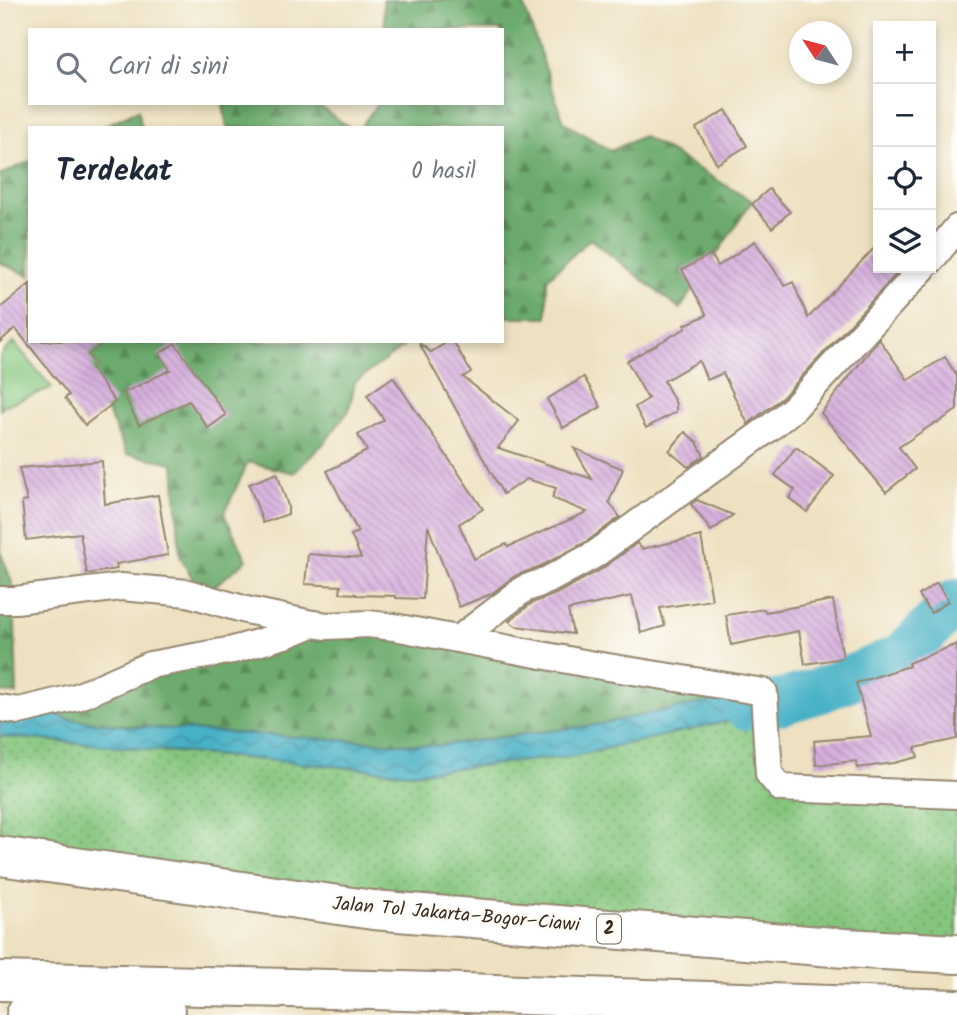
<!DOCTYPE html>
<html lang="id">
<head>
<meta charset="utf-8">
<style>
  body { margin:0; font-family:Kalam,sans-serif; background:#f2f2f3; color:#1f2937 }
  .controls { position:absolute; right:21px; top:21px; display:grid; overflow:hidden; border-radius:0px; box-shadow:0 4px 10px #0003 }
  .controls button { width:63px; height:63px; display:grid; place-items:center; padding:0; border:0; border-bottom:2px solid #e0e1e3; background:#fff; color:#1f2937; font:35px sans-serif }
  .compass { position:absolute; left:789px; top:21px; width:63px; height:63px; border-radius:50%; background:#fff; box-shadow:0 4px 10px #0003; rotate:306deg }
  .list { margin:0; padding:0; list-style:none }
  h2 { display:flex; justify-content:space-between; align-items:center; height:91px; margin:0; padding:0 28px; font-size:30px }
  h2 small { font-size:23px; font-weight:400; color:#747a83 }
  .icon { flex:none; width:38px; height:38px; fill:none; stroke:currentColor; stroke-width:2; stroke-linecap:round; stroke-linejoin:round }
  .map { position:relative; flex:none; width:957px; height:1015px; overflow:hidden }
  .search { position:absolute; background:#fff; box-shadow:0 4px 10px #0003; left:28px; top:28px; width:476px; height:77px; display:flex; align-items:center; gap:18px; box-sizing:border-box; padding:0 24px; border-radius:0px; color:#747a83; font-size:26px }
  .panel { position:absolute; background:#fff; box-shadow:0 4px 10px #0003; left:28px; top:126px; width:476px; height:217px; border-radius:0px }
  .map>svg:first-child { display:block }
  .grass { fill:url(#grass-dots); stroke:#60784e; stroke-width:2 }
  .forest { fill:url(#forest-firs); stroke:#546a46; stroke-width:2 }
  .pitch { fill:#85c67e; stroke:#60784e; stroke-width:2 }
  .water { fill:url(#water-waves); stroke:#416e72; stroke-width:2 }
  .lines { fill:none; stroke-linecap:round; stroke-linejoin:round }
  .river { stroke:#47b1c6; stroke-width:46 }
  .building { fill:url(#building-back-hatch) }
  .street-casing { stroke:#948670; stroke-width:30 }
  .highway-casing { stroke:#948670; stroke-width:42 }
  .street { stroke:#fff; stroke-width:26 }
  .highway { stroke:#fff; stroke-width:38 }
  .labels { text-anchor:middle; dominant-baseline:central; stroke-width:6; stroke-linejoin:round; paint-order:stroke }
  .shield { fill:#fdfcf7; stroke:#75695f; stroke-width:2 }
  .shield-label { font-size:18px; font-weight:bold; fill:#3b2a1e }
  .street-label { font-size:19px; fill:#3b2a1e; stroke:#fdfcf7 }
</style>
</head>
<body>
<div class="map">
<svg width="957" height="1015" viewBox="0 0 957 1015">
  <defs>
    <pattern id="grass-dots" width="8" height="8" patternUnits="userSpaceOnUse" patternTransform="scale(1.75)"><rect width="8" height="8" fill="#85c67e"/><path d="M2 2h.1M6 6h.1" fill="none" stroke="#6ea167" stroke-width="1.8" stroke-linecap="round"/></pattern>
    <pattern id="forest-firs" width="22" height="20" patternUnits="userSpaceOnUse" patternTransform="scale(1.75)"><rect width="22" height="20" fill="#6cab6d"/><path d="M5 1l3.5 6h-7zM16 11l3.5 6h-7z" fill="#5a8b59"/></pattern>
    <pattern id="water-waves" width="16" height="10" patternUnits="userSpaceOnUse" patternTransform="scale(1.75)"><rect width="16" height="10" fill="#47b1c6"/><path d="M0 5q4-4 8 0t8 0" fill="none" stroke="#3c90a0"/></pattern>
    <pattern id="building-back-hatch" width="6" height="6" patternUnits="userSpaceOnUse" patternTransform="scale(1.75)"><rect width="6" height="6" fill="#d6afdd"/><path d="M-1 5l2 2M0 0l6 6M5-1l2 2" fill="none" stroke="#af8fb3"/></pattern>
  </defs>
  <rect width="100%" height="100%" fill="#fdfcf7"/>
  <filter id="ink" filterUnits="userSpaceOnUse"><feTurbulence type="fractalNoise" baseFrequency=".0143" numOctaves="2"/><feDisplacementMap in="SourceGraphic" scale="14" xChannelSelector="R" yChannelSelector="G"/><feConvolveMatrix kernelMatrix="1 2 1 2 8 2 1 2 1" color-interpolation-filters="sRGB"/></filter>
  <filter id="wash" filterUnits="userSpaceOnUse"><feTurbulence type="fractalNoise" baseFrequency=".00686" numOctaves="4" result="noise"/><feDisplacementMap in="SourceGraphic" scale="28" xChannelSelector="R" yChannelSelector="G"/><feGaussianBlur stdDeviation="1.57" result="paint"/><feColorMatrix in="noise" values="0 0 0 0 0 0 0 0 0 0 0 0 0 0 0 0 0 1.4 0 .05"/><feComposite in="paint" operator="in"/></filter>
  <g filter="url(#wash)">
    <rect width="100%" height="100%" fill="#eee1c1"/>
    <polygon class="grass" points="764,714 769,774 957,795 957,954 0,856 0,736 410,773"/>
    <g class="forest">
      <polygon points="383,0 522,0 564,122 611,151 643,136 752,201 680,309 590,239 547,279 547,317 502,317 502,128 360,128 378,103 502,103 502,30 385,30"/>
      <polygon points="223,103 315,103 350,128 227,128"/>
      <polygon points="138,110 142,128 100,128"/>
      <polygon points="30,161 30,276 0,263 0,175"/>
      <polygon points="75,341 411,341 355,382 349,410 326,441 294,473 248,462 224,514 247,560 202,596 180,556 174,463 127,454"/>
      <polygon points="0,506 1,553 14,588 17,694 0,692"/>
      <polygon points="312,624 759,694 595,725 435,746 153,728 67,719 55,713 69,704"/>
    </g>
    <polygon class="pitch" points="14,342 52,388 3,406 0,410 0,356"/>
    <polygon class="water" points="797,684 807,688 808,703 574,756 410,773 0,736 0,713 55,713 67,719 127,726 435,746 595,725"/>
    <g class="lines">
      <polyline class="river" points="747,707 781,702 821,690 901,657 957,601"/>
    </g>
    <g id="blocks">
      <g class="building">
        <polygon points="726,110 747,146 717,164 696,128"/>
        <polygon points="769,189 790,212 772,228 752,204"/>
        <polygon points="755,241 785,286 793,282 808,318 878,244 878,268 902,268 783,397 748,424 723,373 707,380 699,361 664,381 676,404 676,412 646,428 635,407 648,399 627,361 686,328 684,325 707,315 682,270 711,254 718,266"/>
        <polygon points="30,284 30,341 105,341 88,355 95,365 91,368 115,402 85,425 65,398 69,395 15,328 0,342 0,308"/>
        <polygon points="879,339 908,380 945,357 957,376 957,410 937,423 936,422 899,447 915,469 886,492 821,413"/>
        <polygon points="449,341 453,341 471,372 463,377 519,421 498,448 592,479 574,448 623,469 609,502 620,517 586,542 541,566 515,576 491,594 459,607 428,526 423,599 396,598 396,596 356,595 356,594 340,593 341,586 305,584 308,554 361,558 351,535 358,532 327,471 367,451 358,435 384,420 367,395 393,377 483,509 459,524 474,559 506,544 508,547 587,512 552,498 556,488 527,479 503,494 419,343 431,352"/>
        <polygon points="175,343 226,415 208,428 189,401 139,425 123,393 170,370 159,354"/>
        <polygon points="584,377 601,407 563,428 547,399"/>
        <polygon points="685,432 697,442 704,456 688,467 669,451"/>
        <polygon points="796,447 834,476 807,512 789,498 795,490 775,475"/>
        <polygon points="102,461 105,504 158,495 168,555 116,564 117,569 87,574 80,533 26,540 22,502 27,501 19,468"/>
        <polygon points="277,473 288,506 288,514 263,523 249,484"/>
        <polygon points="697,500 733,515 711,531 691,504"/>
        <polygon points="701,536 712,600 660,608 665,626 641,633 632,596 568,610 573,634 516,626 509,621 532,603 556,594 602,569 637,543 642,549"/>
        <polygon points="937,583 948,601 931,613 919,595"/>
        <polygon points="833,600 843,658 805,664 799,631 731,645 726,615 764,609 765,612"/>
        <polygon points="957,644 957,739 915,748 918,757 894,763 857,768 856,761 816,765 814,741 871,736 856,683 909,666 908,663"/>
      </g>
    </g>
  </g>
  <g filter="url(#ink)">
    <use href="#blocks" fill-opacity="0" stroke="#948670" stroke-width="2"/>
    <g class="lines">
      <g class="street-casing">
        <g id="street">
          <polyline points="931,260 957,228"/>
          <polyline points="0,600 16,600 121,587 188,593 246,610 312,624"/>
          <polyline points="460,638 524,589 548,580 594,555 772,426 794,408 923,268"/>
          <polyline points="0,708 19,711 77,697 150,665 233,650 288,634 312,624 328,626 368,624 394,627 589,664 764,692 769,774 781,788 957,795"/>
        </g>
      </g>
      <g class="highway-casing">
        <g id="highway">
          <polyline points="0,856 373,910 845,948 957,954"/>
          <polyline points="0,981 372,990 957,1009"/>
          <polyline points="26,1014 165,1011"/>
        </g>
      </g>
      <use href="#street" class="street"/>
      <use href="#highway" class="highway"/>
    </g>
  </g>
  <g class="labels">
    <rect class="shield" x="597" y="914.5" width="24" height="29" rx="5"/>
    <g class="shield-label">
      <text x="609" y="929">2</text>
    </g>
    <g class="street-label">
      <text transform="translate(456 915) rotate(5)">Jalan Tol Jakarta–Bogor–Ciawi</text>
    </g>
  </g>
</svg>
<div class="controls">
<button>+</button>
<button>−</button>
<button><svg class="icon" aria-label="locate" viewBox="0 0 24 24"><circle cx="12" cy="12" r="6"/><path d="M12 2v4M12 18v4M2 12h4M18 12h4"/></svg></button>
<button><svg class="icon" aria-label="layers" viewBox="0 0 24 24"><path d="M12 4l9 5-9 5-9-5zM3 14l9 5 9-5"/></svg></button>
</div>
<svg class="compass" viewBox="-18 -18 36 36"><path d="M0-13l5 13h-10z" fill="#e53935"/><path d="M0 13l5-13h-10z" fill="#747a83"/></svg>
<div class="search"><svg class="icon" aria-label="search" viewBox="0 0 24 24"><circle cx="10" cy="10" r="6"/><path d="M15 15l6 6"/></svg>Cari di sini</div>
<section class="panel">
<h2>Terdekat<small>0 hasil</small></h2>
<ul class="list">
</ul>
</section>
</div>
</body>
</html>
